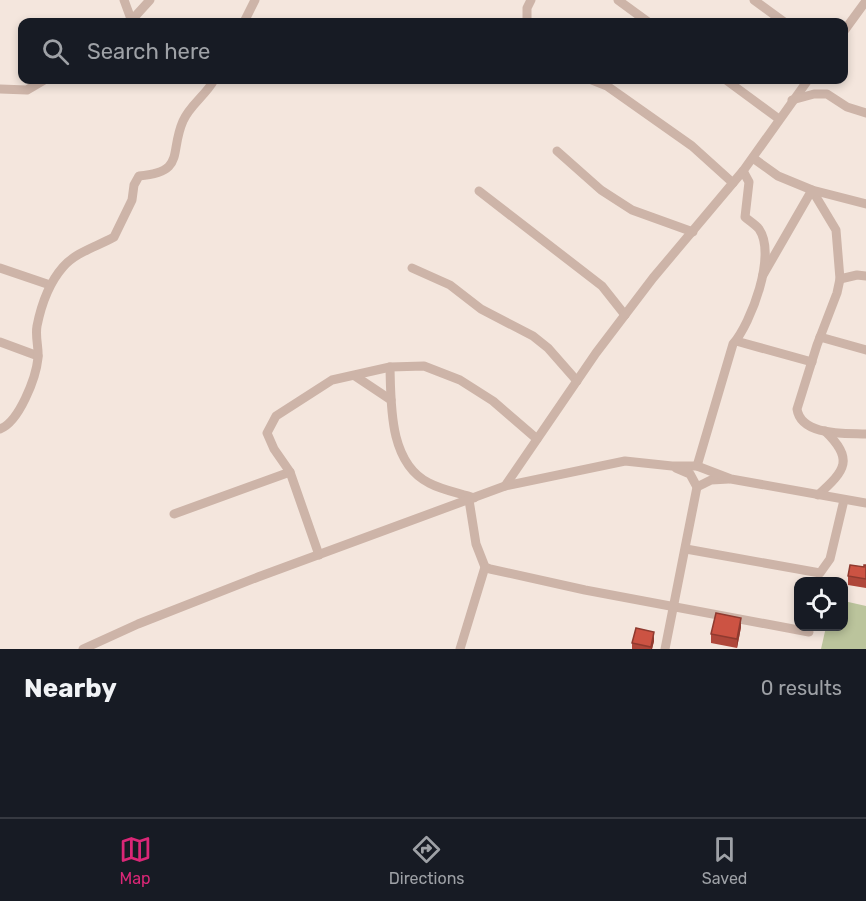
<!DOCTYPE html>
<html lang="en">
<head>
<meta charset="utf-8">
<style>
  body { margin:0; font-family:Rubik,sans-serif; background:#20242c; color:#f1f3f6 }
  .controls { position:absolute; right:18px; bottom:18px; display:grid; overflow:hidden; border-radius:12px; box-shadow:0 3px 9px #0003 }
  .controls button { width:54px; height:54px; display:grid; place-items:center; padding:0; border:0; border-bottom:2px solid #363941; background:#171b24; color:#f1f3f6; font:30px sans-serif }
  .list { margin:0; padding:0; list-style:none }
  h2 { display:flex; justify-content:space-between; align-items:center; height:78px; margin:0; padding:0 24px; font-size:26px }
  h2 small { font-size:20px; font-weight:400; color:#9ea1a6 }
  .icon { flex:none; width:33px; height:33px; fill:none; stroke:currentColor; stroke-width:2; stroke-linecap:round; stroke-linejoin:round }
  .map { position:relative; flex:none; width:866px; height:649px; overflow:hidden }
  .search { position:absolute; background:#171b24; box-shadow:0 3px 9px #0003; left:18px; right:18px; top:18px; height:66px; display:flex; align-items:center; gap:15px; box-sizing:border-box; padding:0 21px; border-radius:12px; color:#9ea1a6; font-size:22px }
  .sheet { height:168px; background:#171b24 }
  nav { display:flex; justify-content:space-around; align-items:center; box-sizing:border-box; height:84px; border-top:2px solid #363941; background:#171b24; font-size:16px; color:#9ea1a6 }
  nav a { display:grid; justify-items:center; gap:3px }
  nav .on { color:#db2777 }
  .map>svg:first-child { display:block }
  .green { fill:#bbc49c }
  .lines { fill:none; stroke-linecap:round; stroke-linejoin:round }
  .minor { stroke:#cdb4a8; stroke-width:9 }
  .wall { fill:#af473a }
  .shaded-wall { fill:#8f3a2f }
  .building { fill:#cc5343; stroke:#8f3a2f; stroke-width:1.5 }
</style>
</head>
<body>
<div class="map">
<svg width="866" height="649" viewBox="0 0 866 649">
  <rect width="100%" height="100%" fill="#f4e6dd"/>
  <polygon class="green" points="844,601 866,606 866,649 821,649 826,627 844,626"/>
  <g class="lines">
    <g class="minor">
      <polyline points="124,0 131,19"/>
      <polyline points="618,0 648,22"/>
      <polyline points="754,0 784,22"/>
      <polyline points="130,22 150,0"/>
      <polyline points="244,22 255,0"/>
      <polyline points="527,22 527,8 531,0"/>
      <polyline points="844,31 866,1"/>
      <polyline points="592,80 607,86 692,146 733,183"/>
      <polyline points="726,80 779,119"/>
      <polyline points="0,89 27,90 44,80"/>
      <polyline points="792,100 814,94 827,94 847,107 866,113"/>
      <polyline points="557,151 601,190 632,210 693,232"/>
      <path d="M753 158 778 176 812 190 836 230 840 279 837 293 817 345 797 409C801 436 845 433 866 434"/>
      <polyline points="479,191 602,286 625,315"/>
      <polyline points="0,268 50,285"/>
      <polyline points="412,268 450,285 481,309 533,336 548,348 577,381"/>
      <polyline points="763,275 812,190 866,204"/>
      <polyline points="840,279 857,275 866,276"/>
      <polyline points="820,337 866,350"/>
      <polyline points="736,341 812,362"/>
      <polyline points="0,342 38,356"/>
      <path d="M390 367C391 405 389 463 429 483 442 490 459 493 474 498"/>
      <polyline points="355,376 391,400"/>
      <path d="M0 429C19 422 36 378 38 358 39 348 35 337 37 326 41 306 49 283 63 267 76 252 96 247 114 237L132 200 134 185 139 176C186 172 169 153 183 121 190 105 206 95 214 80"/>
      <path d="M697 466 733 344C751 323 777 255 759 229 755 224 749 221 745 217L749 182 743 171"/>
      <polyline points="505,486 596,353 653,278 743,171 808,80"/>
      <polyline points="697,487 711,480 729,479"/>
      <path d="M818 495C846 470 854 459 825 431"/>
      <polyline points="469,500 476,544 485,567 490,569 585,590 809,632"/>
      <polyline points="174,514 290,472"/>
      <polyline points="686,549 820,573 830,559 844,500"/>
      <polyline points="319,555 290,472 274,449 267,433 276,416 332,380 390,367 424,366 460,380 493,401 537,439"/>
      <polyline points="83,649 138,624 258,577 505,486 625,461 672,466 697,466 731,479 866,503"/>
      <polyline points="460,649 485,567"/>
      <polyline points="665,649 697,487 690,474 676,468"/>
    </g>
  </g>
  <g class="wall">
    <polygon points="866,565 866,588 848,585 848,576"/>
    <polygon points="741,627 737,648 711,643 711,634"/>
    <polygon points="654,641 652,649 632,649 632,643"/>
  </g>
  <g class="shaded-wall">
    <polygon points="741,618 741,627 737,648 737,639"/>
    <polygon points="654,632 654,641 652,649 651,649"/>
  </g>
  <g class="building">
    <polygon points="850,565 864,567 864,565 866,565 866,579 848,576"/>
    <polygon points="716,613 741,618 737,639 711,634"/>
    <polygon points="636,628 654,632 651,647 632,643"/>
  </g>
</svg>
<div class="controls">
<button><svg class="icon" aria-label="locate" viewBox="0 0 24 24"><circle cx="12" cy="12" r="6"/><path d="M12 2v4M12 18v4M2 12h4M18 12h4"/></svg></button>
</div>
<div class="search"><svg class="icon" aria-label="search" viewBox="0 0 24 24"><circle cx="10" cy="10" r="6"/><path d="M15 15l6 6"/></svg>Search here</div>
</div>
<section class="sheet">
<h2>Nearby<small>0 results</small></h2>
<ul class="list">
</ul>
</section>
<nav>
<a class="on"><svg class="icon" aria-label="map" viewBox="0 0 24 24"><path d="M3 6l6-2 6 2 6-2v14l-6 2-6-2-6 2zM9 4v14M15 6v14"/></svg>Map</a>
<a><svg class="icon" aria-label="directions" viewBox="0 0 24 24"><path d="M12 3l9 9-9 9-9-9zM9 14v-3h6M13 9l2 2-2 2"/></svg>Directions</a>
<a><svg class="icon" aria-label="saved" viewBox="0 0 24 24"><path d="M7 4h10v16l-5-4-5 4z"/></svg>Saved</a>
</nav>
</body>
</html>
